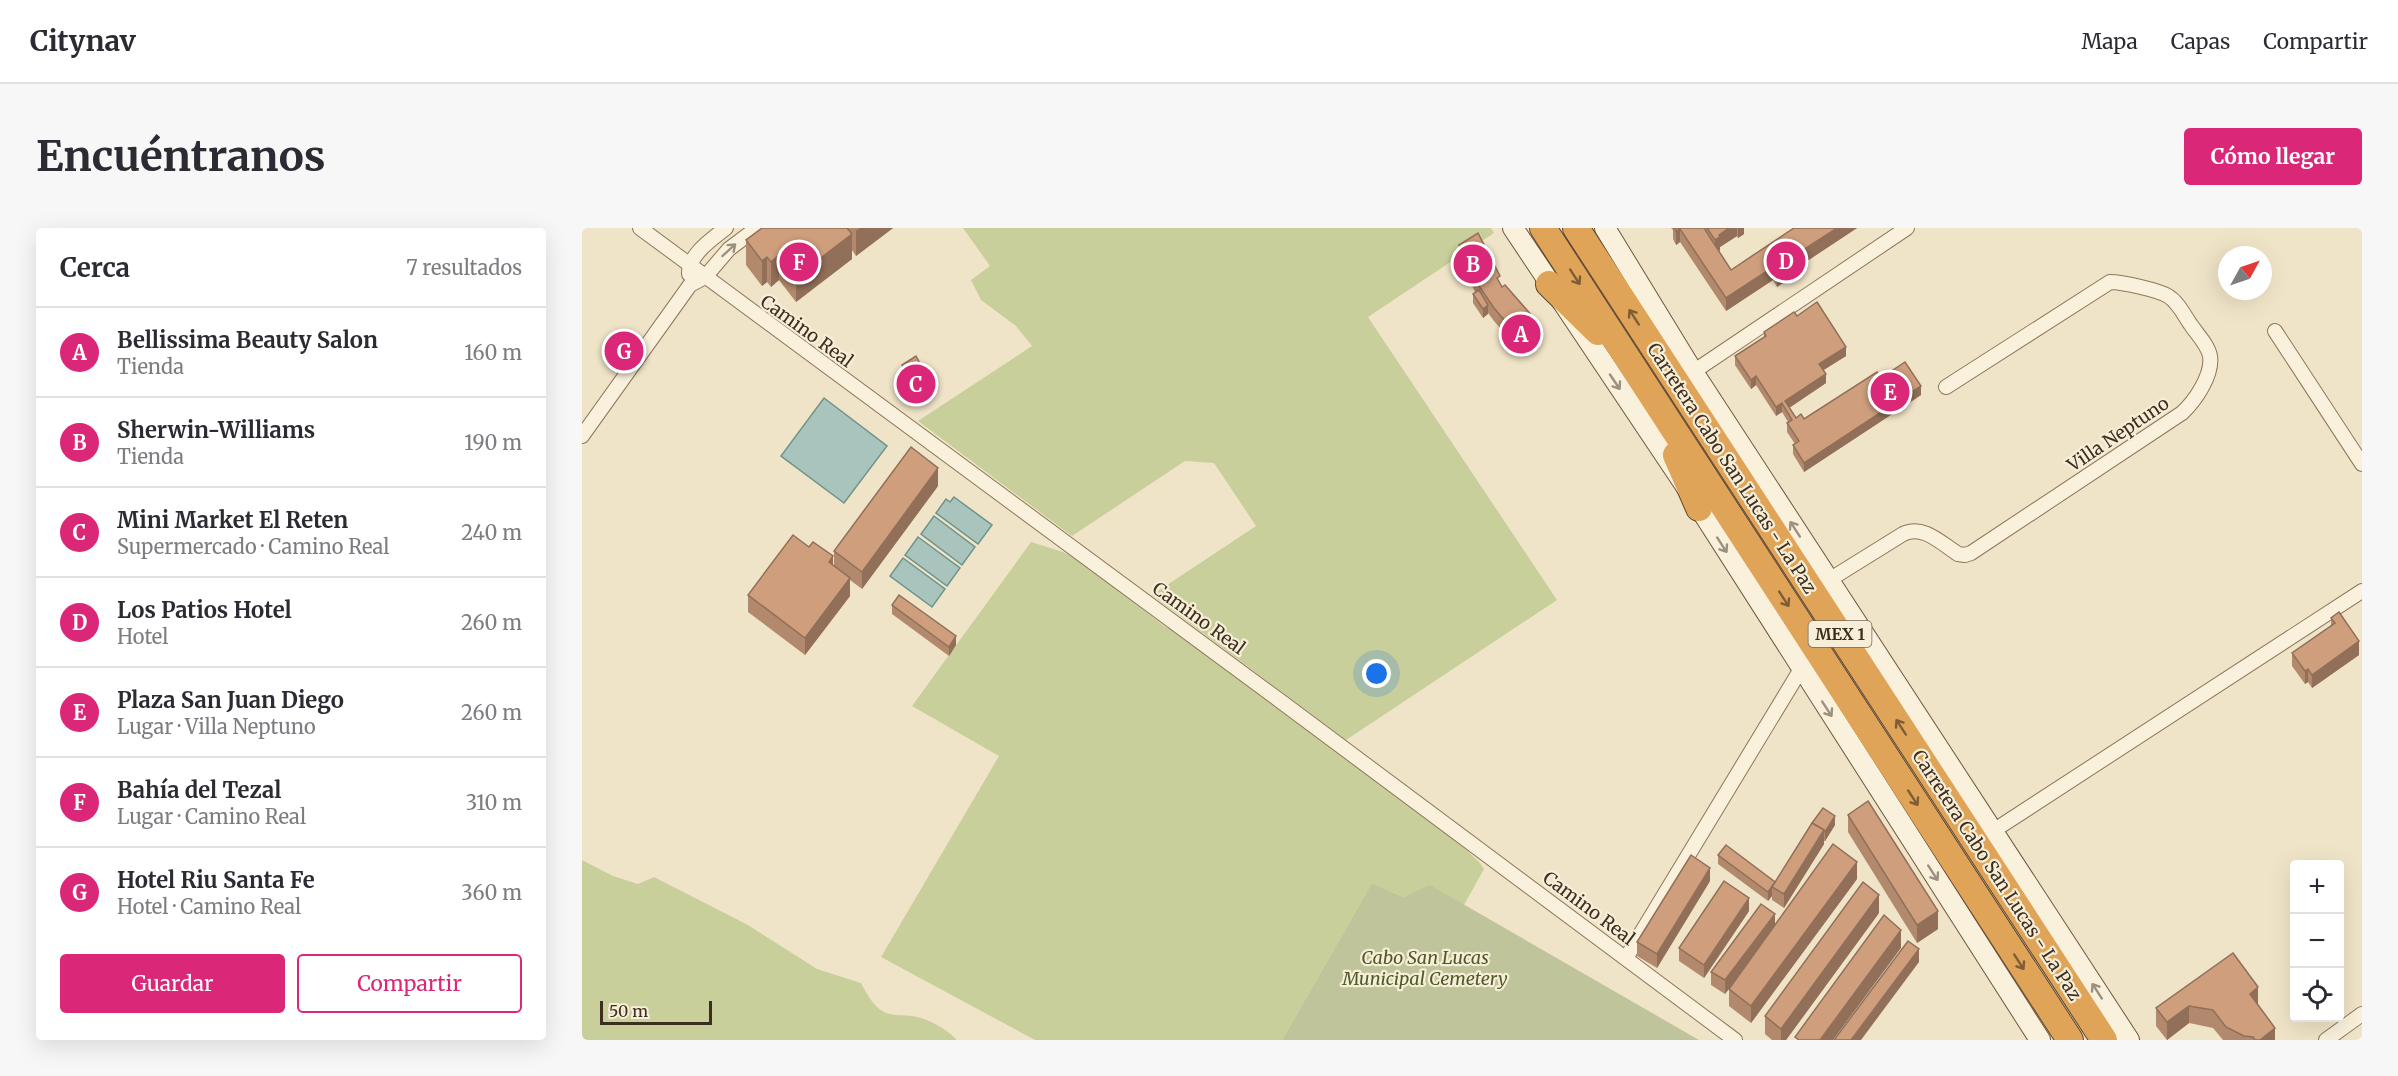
<!DOCTYPE html>
<html lang="es">
<head>
<meta charset="utf-8">
<style>
  body { margin:0; font-family:Merriweather,serif; background:#f7f7f7; color:#2b2b33 }
  .controls { position:absolute; right:18px; bottom:18px; display:grid; overflow:hidden; border-radius:6px; box-shadow:0 6px 24px #0002 }
  .controls button { width:54px; height:54px; display:grid; place-items:center; padding:0; border:0; border-bottom:2px solid #e1e1e2; background:#fff; color:#2b2b33; font:30px sans-serif }
  .compass { position:absolute; left:1636px; top:18px; width:54px; height:54px; border-radius:50%; background:#fff; box-shadow:0 6px 24px #0002; rotate:50deg }
  .scale { position:absolute; left:18px; bottom:15px; width:112px; box-sizing:border-box; padding-left:6px; border:3px solid #3d2e20; border-top:0; font-size:16px; line-height:21px; white-space:nowrap; color:#3d2e20; -webkit-text-stroke:4px #f7eed8; paint-order:stroke }
  .you { position:absolute; left:795px; top:446px; width:21px; height:21px; margin:-15px; border:4px solid #fff; border-radius:50%; background:#1a73e8; box-shadow:0 0 0 9px #1a73e833 }
  .badge { display:grid; place-items:center; width:39px; height:39px; border-radius:50%; background:#db2777; color:#fff; font-size:20px; font-weight:700 }
  .pin { position:absolute; translate:-50% -50%; border:3px solid #fff; box-shadow:0 2px 6px #0006 }
  .list { margin:0; padding:0; list-style:none }
  h2 { display:flex; justify-content:space-between; align-items:center; height:78px; margin:0; padding:0 24px; font-size:26px }
  h2 small { font-size:20px; font-weight:400; color:#7c7c81 }
  .list li { display:grid; grid-template-columns:39px 1fr auto; gap:18px; align-items:center; box-sizing:border-box; height:90px; padding:0 24px; border-top:2px solid #e1e1e2 }
  .list b { display:block; font-size:22px; white-space:nowrap }
  .list p { margin:0; font-size:20px; white-space:nowrap; color:#7c7c81 }
  .list em { font-size:20px; font-style:normal; color:#7c7c81 }
  .actions { display:flex; gap:12px; padding:18px 24px }
  .actions a { flex:1; padding:14px 0; border:2px solid #db2777; border-radius:6px; text-align:center; font-size:21px; color:#db2777 }
  .actions .main { background:#db2777; color:#fff }
  .icon { flex:none; width:33px; height:33px; fill:none; stroke:currentColor; stroke-width:2; stroke-linecap:round; stroke-linejoin:round }
  .map { position:relative; flex:none; width:1780px; height:812px; overflow:hidden; border-radius:6px }
  header { display:flex; align-items:center; gap:36px; box-sizing:border-box; height:84px; padding:0 30px; background:#fff; border-bottom:2px solid #e1e1e2 }
  header strong { font-size:28px }
  nav { display:flex; gap:33px; margin-inline-start:auto; font-size:21px }
  .intro { display:flex; align-items:center; justify-content:space-between; box-sizing:border-box; height:144px; padding:0 36px }
  h1 { margin:0; font-size:42px }
  .button { padding:15px 27px; border-radius:6px; background:#db2777; color:#fff; font-size:21px; font-weight:700 }
  main { display:flex; gap:36px; padding:0 36px }
  aside { flex:1; background:#fff; border-radius:6px; box-shadow:0 6px 24px #0002 }
  .map>svg:first-child { display:block }
  .green { fill:#c9cf9b }
  .cemetery { fill:#bfc49a }
  .water { fill:#a9c4bc; stroke:#6f938a; stroke-width:1.5 }
  .lines { fill:none; stroke-linecap:round; stroke-linejoin:round }
  .street-casing { stroke:#8d765c; stroke-width:16 }
  .secondary-casing { stroke:#6f573f; stroke-width:22 }
  .highway-casing { stroke:#5b4430; stroke-width:28 }
  .street { stroke:#faf1dc; stroke-width:14 }
  .secondary { stroke:#faf1dc; stroke-width:20 }
  .highway { stroke:#e0a458; stroke-width:26 }
  .wall { fill:#b2896c }
  .shaded-wall { fill:#916f58 }
  .building { fill:#cf9f7d; stroke:#916f58; stroke-width:1.5 }
  .oneway { stroke:#9c907e }
  .oneway2 { stroke:#7e5d36 }
  .labels { text-anchor:middle; dominant-baseline:central; stroke-width:4.5; stroke-linejoin:round; paint-order:stroke }
  .shield { fill:#f7eed8; stroke:#756857; stroke-width:1.5 }
  .shield-label { font-size:16px; font-weight:bold; fill:#3d2e20 }
  .street-label { font-size:18px; fill:#3d2e20; stroke:#f7eed8 }
  .park-label { font-size:18px; font-style:italic; fill:#4d5a26; stroke:#f7eed8 }
</style>
</head>
<body>
<header>
<strong>Citynav</strong>
<nav><a>Mapa</a><a>Capas</a><a>Compartir</a></nav>
</header>
<div class="intro"><h1>Encuéntranos</h1><a class="button">Cómo llegar</a></div>
<main>
<aside>
<h2>Cerca<small>7 resultados</small></h2>
<ul class="list">
<li><span class="badge">A</span><div><b>Bellissima Beauty Salon</b><p>Tienda</p></div><em>160 m</em></li>
<li><span class="badge">B</span><div><b>Sherwin-Williams</b><p>Tienda</p></div><em>190 m</em></li>
<li><span class="badge">C</span><div><b>Mini Market El Reten</b><p>Supermercado · Camino Real</p></div><em>240 m</em></li>
<li><span class="badge">D</span><div><b>Los Patios Hotel</b><p>Hotel</p></div><em>260 m</em></li>
<li><span class="badge">E</span><div><b>Plaza San Juan Diego</b><p>Lugar · Villa Neptuno</p></div><em>260 m</em></li>
<li><span class="badge">F</span><div><b>Bahía del Tezal</b><p>Lugar · Camino Real</p></div><em>310 m</em></li>
<li><span class="badge">G</span><div><b>Hotel Riu Santa Fe</b><p>Hotel · Camino Real</p></div><em>360 m</em></li>
</ul>
<div class="actions"><a class="main">Guardar</a><a>Compartir</a></div>
</aside>
<div class="map">
<svg width="1780" height="812" viewBox="0 0 1780 812">
  <rect width="100%" height="100%" fill="#f0e4c8"/>
  <g class="green">
    <polygon points="381,0 909,0 912,5 786,89 975,372 764,512 570,367 674,298 632,235 603,233 490,308 336,193 450,118 434,98 399,72 389,52 408,38"/>
    <polygon points="449,314 481,324 496,331 582,398 601,408 868,606 898,635 902,641 882,677 848,658 821,669 790,655 700,812 453,812 299,729 417,528 330,478"/>
    <path d="M0 632 31 648 56 656 72 649 166 697 235 741 279 755C285 766 291 778 302 784 310 788 322 787 330 788 345 790 365 801 375 812H0Z"/>
  </g>
  <polygon class="cemetery" points="790,655 821,669 848,657 1117,812 700,812"/>
  <g class="water">
    <polygon points="242,170 305,218 262,275 199,228"/>
    <polygon points="372,269 410,297 396,316 354,285 364,271 368,274"/>
    <polygon points="352,288 393,319 380,337 339,306"/>
    <polygon points="336,309 378,340 365,358 323,327"/>
    <polygon points="321,330 363,361 350,379 308,348"/>
  </g>
  <g class="lines">
    <g class="street-casing">
      <g id="street">
        <polyline points="58,0 701,475 1153,812"/>
        <path d="M107 46C106 27 130 11 144 0"/>
        <polyline points="1693,103 1780,236"/>
        <polyline points="1111,144 1325,0"/>
        <polyline points="0,208 108,57 123,49 147,21 175,0"/>
        <path d="M1247 352 1321 306C1341 296 1359 315 1376 326L1383 327 1389 325 1600 185C1613 173 1631 147 1628 128 1626 117 1615 106 1609 97 1602 87 1596 74 1586 68 1576 62 1540 54 1528 54L1364 159"/>
        <polyline points="1411,603 1780,363"/>
        <polyline points="1044,730 1219,441"/>
        <polyline points="1744,812 1780,786"/>
      </g>
    </g>
    <g class="secondary-casing">
      <g id="secondary">
        <polyline points="931,0 1103,257 1458,812"/>
        <polyline points="1023,0 1111,144 1547,812"/>
      </g>
    </g>
    <g class="highway-casing">
      <g id="highway">
        <polyline points="961,0 1488,812"/>
        <polyline points="994,0 1522,812"/>
        <polyline points="967,56 1016,104"/>
        <polyline points="1094,227 1117,280"/>
      </g>
    </g>
    <use href="#street" class="street"/>
    <use href="#secondary" class="secondary"/>
    <use href="#highway" class="highway"/>
  </g>
  <g class="wall">
    <polygon points="180,0 311,0 274,28 270,22 270,31 214,74 197,52 189,59 185,54 180,58 164,37 164,12"/>
    <polygon points="1089,0 1162,0 1162,6 1156,10 1155,8 1138,19 1138,22 1137,23 1149,42 1212,0 1275,0 1204,47 1204,53 1195,59 1191,52 1144,83 1098,14 1094,17 1091,11 1091,2"/>
    <polygon points="877,17 918,55 951,102 934,119 912,93 906,85 901,90 891,75 891,66 893,64 877,30"/>
    <polygon points="1215,88 1264,128 1241,142 1244,155 1207,180 1214,190 1222,191 1299,150 1339,167 1222,244 1211,226 1211,217 1213,216 1205,204 1205,195 1206,194 1200,184 1194,188 1174,157 1169,161 1153,137 1153,128 1182,110 1182,104"/>
    <polygon points="320,137 347,152 347,166 338,172 326,156 324,157 320,151"/>
    <polygon points="356,258 280,361 268,352 268,368 223,427 166,384 166,367 251,338 252,339 252,323"/>
    <polygon points="310,377 374,417 367,428 310,386"/>
    <polygon points="1749,390 1777,427 1730,460 1726,454 1723,456 1710,438 1710,425 1749,398"/>
    <polygon points="1266,587 1356,701 1335,715 1266,604"/>
    <polygon points="1230,595 1253,597 1243,613 1242,613 1242,616 1202,680 1190,672 1190,668 1186,673 1136,636 1136,627 1193,654"/>
    <polygon points="1275,651 1169,795 1147,778 1147,761 1143,766 1129,757 1129,744 1193,697"/>
    <polygon points="1128,653 1075,740 1055,728 1055,714"/>
    <polygon points="1167,683 1122,750 1097,733 1097,720"/>
    <polygon points="1297,685 1204,812 1190,812 1183,806 1183,788"/>
    <polygon points="1676,759 1676,777 1693,812 1641,812 1631,800 1607,795 1585,812 1574,798 1574,780"/>
  </g>
  <g class="shaded-wall">
    <polygon points="278,0 311,0 274,28 274,3"/>
    <polygon points="1147,0 1155,0 1155,8 1138,19 1138,22 1133,25 1133,12 1137,7"/>
    <polygon points="1156,0 1162,0 1162,6 1156,10"/>
    <polygon points="1255,0 1275,0 1204,47 1204,53 1195,59 1195,46 1201,35"/>
    <polygon points="1098,1 1098,14 1094,17 1094,3"/>
    <polygon points="270,6 270,31 214,74 214,49"/>
    <polygon points="197,27 197,52 189,59 189,34"/>
    <polygon points="185,29 185,54 180,58 180,33"/>
    <polygon points="1191,39 1191,52 1144,83 1144,70"/>
    <polygon points="906,77 906,86 901,90 901,81"/>
    <polygon points="951,89 951,102 934,119 934,106"/>
    <polygon points="1264,119 1264,128 1237,145 1237,136"/>
    <polygon points="326,142 326,156 324,157 324,144"/>
    <polygon points="1244,146 1244,155 1204,182 1203,173"/>
    <polygon points="1174,148 1174,157 1169,161 1169,152"/>
    <polygon points="347,152 347,166 338,172 338,159"/>
    <polygon points="1339,158 1339,167 1222,244 1222,235"/>
    <polygon points="1200,175 1200,184 1194,188 1194,179"/>
    <polygon points="356,240 356,258 280,361 280,344"/>
    <polygon points="251,328 251,346 247,334"/>
    <polygon points="268,350 268,368 223,427 223,410"/>
    <polygon points="374,408 374,417 367,428 367,419"/>
    <polygon points="1777,413 1777,427 1730,460 1730,447"/>
    <polygon points="1726,441 1726,454 1723,456 1723,443"/>
    <polygon points="1253,588 1253,597 1243,613 1243,604"/>
    <polygon points="1242,602 1242,616 1202,680 1202,666"/>
    <polygon points="1275,634 1275,651 1169,795 1169,778"/>
    <polygon points="1128,640 1128,653 1075,740 1075,726"/>
    <polygon points="1190,659 1190,668 1186,673 1186,664"/>
    <polygon points="1297,667 1297,685 1204,812 1199,812 1199,801"/>
    <polygon points="1167,670 1167,683 1122,750 1122,737"/>
    <polygon points="1356,683 1356,701 1335,715 1335,697"/>
    <polygon points="1193,686 1193,699 1143,766 1143,752"/>
    <polygon points="1319,702 1319,720 1251,812 1238,812"/>
    <polygon points="1337,721 1337,734 1279,812 1269,812"/>
    <polygon points="1676,759 1676,777 1668,766"/>
    <polygon points="1607,778 1607,795 1585,812 1585,794"/>
    <polygon points="1693,800 1693,812 1678,812"/>
  </g>
  <g class="building">
    <polygon points="180,0 265,0 270,6 214,49 197,27 189,34 185,29 180,33 164,12"/>
    <polygon points="1092,0 1122,0 1149,42 1212,0 1255,0 1201,35 1204,40 1195,46 1191,39 1144,70 1098,1 1094,3"/>
    <polygon points="1125,0 1147,0 1137,7 1138,9 1133,12"/>
    <polygon points="896,5 918,48 915,50 920,59 923,57 951,89 934,106 912,80 895,55 877,17"/>
    <polygon points="897,62 906,77 901,81 891,66"/>
    <polygon points="1235,74 1264,119 1237,136 1244,146 1203,173 1214,190 1219,186 1222,191 1295,144 1299,150 1323,134 1339,158 1222,235 1211,217 1217,213 1205,195 1210,192 1200,175 1194,179 1174,148 1169,152 1153,128 1184,108 1182,104 1212,84 1215,88"/>
    <polygon points="334,128 347,152 338,159 326,142 324,144 320,137"/>
    <polygon points="329,219 356,240 280,344 252,323"/>
    <polygon points="211,307 227,319 231,314 251,328 247,334 268,350 223,410 166,367"/>
    <polygon points="317,367 374,408 367,419 310,377"/>
    <polygon points="1757,384 1777,413 1730,447 1726,441 1723,443 1710,425 1753,395 1749,390"/>
    <polygon points="1286,573 1356,683 1335,697 1266,587"/>
    <polygon points="1241,580 1253,588 1243,604 1241,603 1242,602 1230,595"/>
    <polygon points="1230,595 1242,602 1202,666 1190,659"/>
    <polygon points="1251,616 1275,634 1169,778 1147,761"/>
    <polygon points="1144,617 1193,654 1186,664 1136,627"/>
    <polygon points="1109,627 1128,640 1075,726 1055,714"/>
    <polygon points="1142,653 1167,670 1122,737 1097,720"/>
    <polygon points="1281,654 1297,667 1199,801 1183,788"/>
    <polygon points="1179,676 1193,686 1143,752 1129,744"/>
    <polygon points="1302,687 1319,702 1238,812 1217,812 1213,809"/>
    <polygon points="1326,713 1337,721 1269,812 1252,812"/>
    <polygon points="1651,725 1676,759 1668,766 1693,800 1678,812 1673,812 1671,809 1662,808 1644,799 1631,782 1607,778 1585,794 1574,780"/>
  </g>
  <defs><path id="oneway-shaft" d="M-6 0H5M1.5-3L5.5 0L1.5 3" fill="none" stroke-width="1.6" stroke-linecap="round" stroke-linejoin="round" transform="scale(1.5)"/></defs>
  <g class="oneway">
    <use href="#oneway-shaft" transform="translate(147 22) rotate(-42)"/>
    <use href="#oneway-shaft" transform="translate(1033 154) rotate(56)"/>
    <use href="#oneway-shaft" transform="translate(1213 301) rotate(-123)"/>
    <use href="#oneway-shaft" transform="translate(1140 317) rotate(57)"/>
    <use href="#oneway-shaft" transform="translate(1245 481) rotate(57)"/>
    <use href="#oneway-shaft" transform="translate(1351 645) rotate(57)"/>
    <use href="#oneway-shaft" transform="translate(1515 763) rotate(-123)"/>
  </g>
  <g class="oneway2">
    <use href="#oneway-shaft" transform="translate(993 49) rotate(57)"/>
    <use href="#oneway-shaft" transform="translate(1052 89) rotate(-123)"/>
    <use href="#oneway-shaft" transform="translate(1202 371) rotate(57)"/>
    <use href="#oneway-shaft" transform="translate(1319 499) rotate(-123)"/>
    <use href="#oneway-shaft" transform="translate(1331 570) rotate(57)"/>
    <use href="#oneway-shaft" transform="translate(1437 734) rotate(57)"/>
  </g>
  <g class="labels">
    <rect class="shield" x="1226.5" y="393" width="63" height="26" rx="4.5"/>
    <g class="shield-label">
      <text x="1258" y="406">MEX 1</text>
    </g>
    <g class="street-label">
      <text transform="translate(225 103) rotate(36)">Camino Real</text>
      <text transform="translate(1536 206) rotate(-34)">Villa Neptuno</text>
      <text transform="translate(1150 240) rotate(57)">Carretera Cabo San Lucas - La Paz</text>
      <text transform="translate(617 390) rotate(36)">Camino Real</text>
      <text transform="translate(1415 647) rotate(57)">Carretera Cabo San Lucas - La Paz</text>
      <text transform="translate(1007 680) rotate(37)">Camino Real</text>
    </g>
    <g class="park-label">
      <text x="843" y="729">Cabo San Lucas<tspan x="843" dy="21">Municipal Cemetery</tspan></text>
    </g>
  </g>
</svg>
<div class="controls">
<button>+</button>
<button>−</button>
<button><svg class="icon" aria-label="locate" viewBox="0 0 24 24"><circle cx="12" cy="12" r="6"/><path d="M12 2v4M12 18v4M2 12h4M18 12h4"/></svg></button>
</div>
<svg class="compass" viewBox="-18 -18 36 36"><path d="M0-13l5 13h-10z" fill="#e53935"/><path d="M0 13l5-13h-10z" fill="#7c7c81"/></svg>
<div class="scale">50 m</div>
<div class="you"></div>
<div class="pin badge" style="left:939px;top:106px">A</div>
<div class="pin badge" style="left:891px;top:36px">B</div>
<div class="pin badge" style="left:334px;top:156px">C</div>
<div class="pin badge" style="left:1204px;top:33px">D</div>
<div class="pin badge" style="left:1308px;top:164px">E</div>
<div class="pin badge" style="left:217px;top:34px">F</div>
<div class="pin badge" style="left:42px;top:123px">G</div>
</div>
</main>
</body>
</html>
